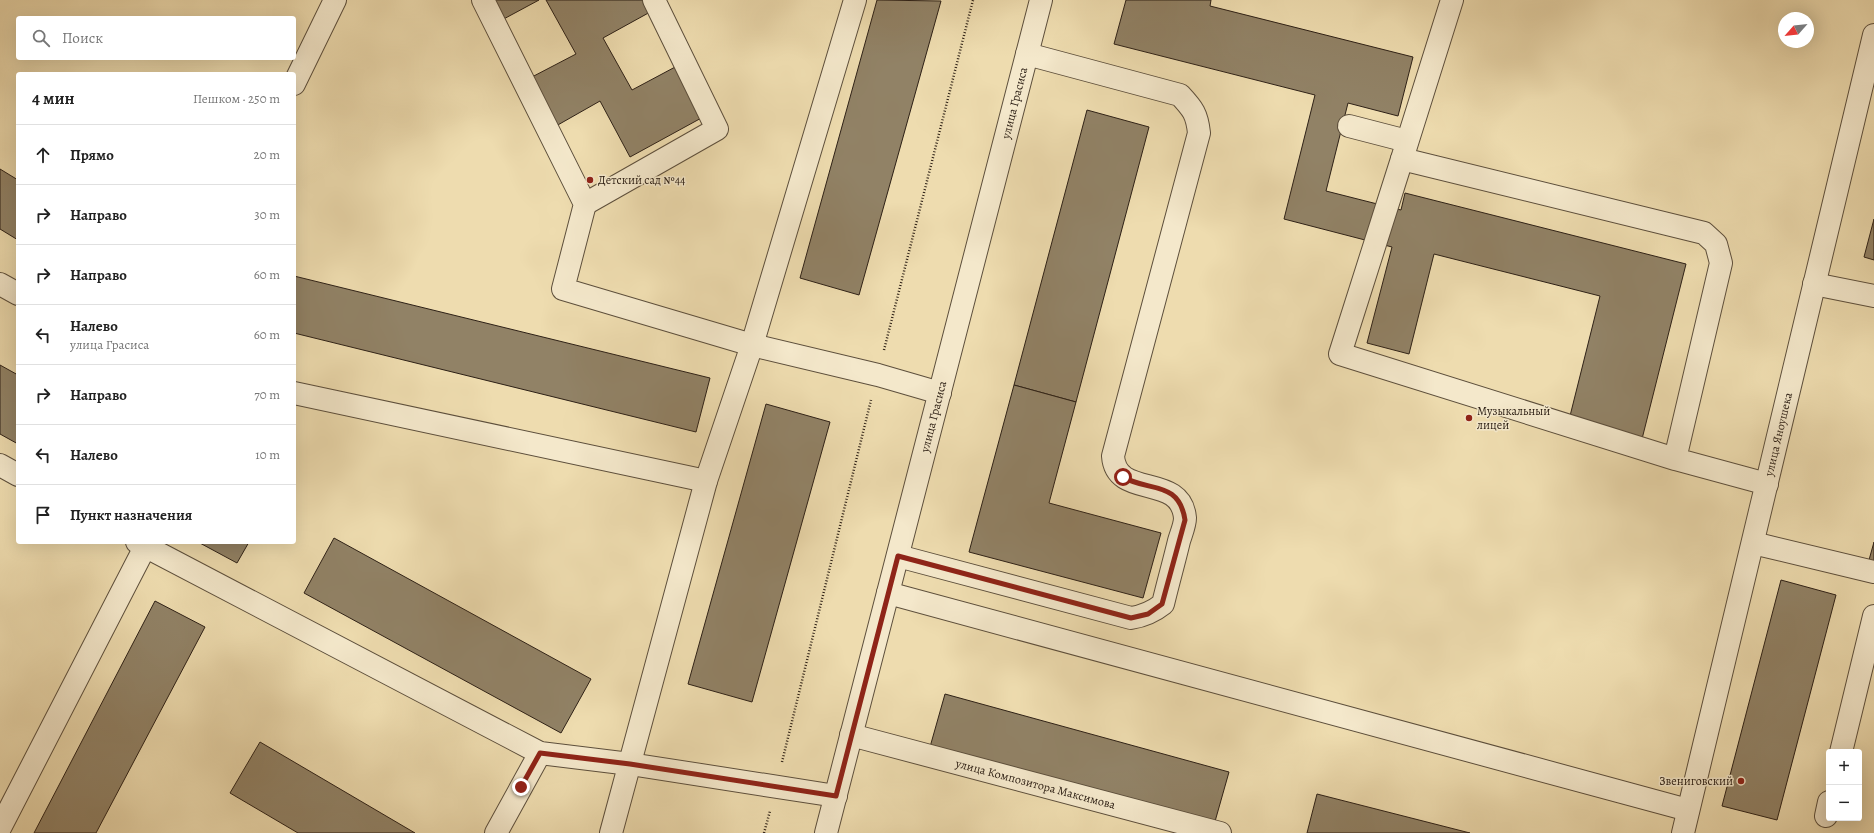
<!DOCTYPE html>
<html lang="ru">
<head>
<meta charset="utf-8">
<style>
  body { margin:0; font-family:Alegreya,serif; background:#f2f2f2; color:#222 }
  .controls { position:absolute; right:12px; bottom:12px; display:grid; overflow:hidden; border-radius:4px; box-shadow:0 4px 16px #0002 }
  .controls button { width:36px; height:36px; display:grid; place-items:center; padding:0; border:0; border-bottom:1px solid #e0e0e0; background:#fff; color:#222; font:20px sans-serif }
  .compass { position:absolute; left:1778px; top:12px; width:36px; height:36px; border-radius:50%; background:#fff; box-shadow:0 4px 16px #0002; rotate:243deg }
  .stop { position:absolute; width:12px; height:12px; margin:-9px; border:3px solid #8f2418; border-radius:50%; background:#fff }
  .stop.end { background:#8f2418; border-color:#fff; box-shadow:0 1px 4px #0008 }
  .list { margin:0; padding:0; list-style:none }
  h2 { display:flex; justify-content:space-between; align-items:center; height:52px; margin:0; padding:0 16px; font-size:17px }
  h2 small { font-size:13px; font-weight:400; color:#767676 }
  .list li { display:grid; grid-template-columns:26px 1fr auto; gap:12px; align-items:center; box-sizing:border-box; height:60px; padding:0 16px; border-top:1px solid #e0e0e0 }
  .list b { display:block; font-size:15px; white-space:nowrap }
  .list p { margin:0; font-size:13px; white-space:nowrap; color:#767676 }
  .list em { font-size:13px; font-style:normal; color:#767676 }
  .icon { flex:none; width:22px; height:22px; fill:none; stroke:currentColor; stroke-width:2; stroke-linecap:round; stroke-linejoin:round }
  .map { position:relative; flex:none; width:1874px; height:833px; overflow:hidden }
  .search { position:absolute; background:#fff; box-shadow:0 4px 16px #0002; left:16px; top:16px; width:280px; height:44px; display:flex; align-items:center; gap:10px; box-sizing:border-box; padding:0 14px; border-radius:4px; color:#767676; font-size:15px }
  .panel { position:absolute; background:#fff; box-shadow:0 4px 16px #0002; left:16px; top:72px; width:280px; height:472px; border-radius:4px }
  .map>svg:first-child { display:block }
  .building { fill:#918266; stroke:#2d2016 }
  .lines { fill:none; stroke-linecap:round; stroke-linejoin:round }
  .minor-casing { stroke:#5d4f3c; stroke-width:24 }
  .path { stroke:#2d2016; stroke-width:2.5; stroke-dasharray:1 2; stroke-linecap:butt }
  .minor { stroke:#f4e8cb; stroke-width:22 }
  .route { stroke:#8f2418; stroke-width:5 }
  .poi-dot { fill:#8f2418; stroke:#f4e8cb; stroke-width:1.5 }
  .labels { text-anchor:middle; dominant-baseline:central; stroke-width:3; stroke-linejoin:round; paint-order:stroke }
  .street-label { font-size:12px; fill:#2d2016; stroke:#f4e8cb }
  .poi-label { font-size:12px; fill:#2d2016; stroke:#f4e8cb; text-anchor:start }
</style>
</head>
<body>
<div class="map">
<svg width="1874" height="833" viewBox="0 0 1874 833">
  <rect width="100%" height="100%" fill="#eedcaf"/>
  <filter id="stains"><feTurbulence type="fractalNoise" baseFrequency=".005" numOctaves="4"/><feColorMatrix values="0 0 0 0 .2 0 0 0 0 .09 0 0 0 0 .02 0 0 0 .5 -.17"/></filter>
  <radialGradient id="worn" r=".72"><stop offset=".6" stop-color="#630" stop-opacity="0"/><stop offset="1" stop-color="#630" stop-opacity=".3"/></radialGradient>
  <g class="building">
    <polygon points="488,0 539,0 500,21"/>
    <polygon points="546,0 646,0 652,11 603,38 632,90 677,66 705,116 630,157 600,101 556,126 530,78 576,54"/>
    <polygon points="877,0 941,1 859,295 800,278"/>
    <polygon points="1126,0 1211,0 1210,6 1413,57 1398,116 1348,103 1326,191 1401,210 1405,193 1686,264 1642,439 1569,420 1600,296 1434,254 1409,354 1367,343 1392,247 1284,219 1315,95 1114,44"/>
    <polygon points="1087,110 1149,127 1076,402 1014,385"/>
    <polygon points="0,169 18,180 18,240 0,229"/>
    <polygon points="1874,219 1874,260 1864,257"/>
    <polygon points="294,276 710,378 696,432 294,333"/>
    <polygon points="0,365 18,375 18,444 0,434"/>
    <polygon points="1014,385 1076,402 1049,503 1161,533 1143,598 969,552"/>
    <polygon points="766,404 830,422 752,702 688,684"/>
    <polygon points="334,538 591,679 561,733 304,593"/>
    <polygon points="198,542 249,542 237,563"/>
    <polygon points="1874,542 1874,561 1869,560"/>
    <polygon points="1781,580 1836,595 1777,820 1722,806"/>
    <polygon points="155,601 205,627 96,833 34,833"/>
    <polygon points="945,694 1229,772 1214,825 930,747"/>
    <polygon points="260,742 415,833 298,833 230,793"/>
    <polygon points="1317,794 1470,833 1307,833"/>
  </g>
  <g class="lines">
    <g class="minor-casing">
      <g id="minor">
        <polyline points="483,0 585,204 563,289 752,345 878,375 940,393"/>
        <polyline points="294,84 335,0"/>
        <polyline points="1349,126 1407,141"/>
        <polyline points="1402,159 1452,0"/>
        <polyline points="585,204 717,129 654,0"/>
        <polyline points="0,284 18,294"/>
        <polyline points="1814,284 1874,296"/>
        <polyline points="294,393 706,481"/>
        <polyline points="1675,459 1721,263 1716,244 1704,233 1402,159 1340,354 1675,459 1767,484"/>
        <polyline points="0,465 18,475"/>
        <polyline points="137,542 540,753 630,764 836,796"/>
        <polyline points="1753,543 1874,572"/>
        <path d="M898 556 1131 618C1144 616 1153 612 1163 604 1168 583 1174 562 1179 541 1181 534 1185 525 1185 518 1181 472 1116 500 1113 456L1199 133C1197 114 1193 109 1180 95L1027 54"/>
        <polyline points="888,593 1688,810"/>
        <path id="s1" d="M851 735 1220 833"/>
        <polyline points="1841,752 1874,616"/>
        <polyline points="1826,816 1829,802"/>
        <polyline points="0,828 145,547"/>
        <polyline points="496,833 540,753"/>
        <polyline points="611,833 706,481 752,345 855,0"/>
        <path id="s2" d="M826 833 1041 0"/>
        <path id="s3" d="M1683 833 1874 35"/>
      </g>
    </g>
    <g class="path">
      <polyline points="884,350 973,0"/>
      <polyline points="782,762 871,400"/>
      <polyline points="764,833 770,811"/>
    </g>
    <use href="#minor" class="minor"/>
  </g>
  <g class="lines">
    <path class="route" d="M521 787 540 753 630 764 836 796 898 556 1131 618 1148 614 1162 604 1185 520C1179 480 1148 492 1123 477"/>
  </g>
  <g class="poi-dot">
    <circle cx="590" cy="180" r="4"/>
    <circle cx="1469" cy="418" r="4"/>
    <circle cx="1741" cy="781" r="4"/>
  </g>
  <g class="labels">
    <g class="street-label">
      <text stroke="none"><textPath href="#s2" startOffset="754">улица Грасиса</textPath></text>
      <text stroke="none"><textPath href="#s2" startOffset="430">улица Грасиса</textPath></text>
      <text stroke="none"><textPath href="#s3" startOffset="410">улица Яноушека</textPath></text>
      <text stroke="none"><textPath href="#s1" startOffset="191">улица Композитора Максимова</textPath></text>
    </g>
    <g class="poi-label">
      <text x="598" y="180">Детский сад №44</text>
      <text x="1477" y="411">Музыкальный<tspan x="1477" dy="14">лицей</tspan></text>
      <text x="1733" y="781" text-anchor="end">Звениговский</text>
    </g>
  </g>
  <rect width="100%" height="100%" filter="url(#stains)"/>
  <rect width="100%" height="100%" fill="url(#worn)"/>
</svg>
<div class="controls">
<button>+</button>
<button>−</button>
</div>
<svg class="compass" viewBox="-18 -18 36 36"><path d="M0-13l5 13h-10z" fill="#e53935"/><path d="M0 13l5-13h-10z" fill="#767676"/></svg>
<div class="stop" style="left:1123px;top:477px"></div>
<div class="stop end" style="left:521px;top:787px"></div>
<div class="search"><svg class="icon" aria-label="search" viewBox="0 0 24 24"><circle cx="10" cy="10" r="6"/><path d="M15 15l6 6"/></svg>Поиск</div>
<section class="panel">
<h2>4 мин<small>Пешком · 250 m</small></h2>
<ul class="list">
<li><svg class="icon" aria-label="ahead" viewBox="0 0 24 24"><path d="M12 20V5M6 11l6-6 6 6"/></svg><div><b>Прямо</b></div><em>20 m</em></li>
<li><svg class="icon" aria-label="right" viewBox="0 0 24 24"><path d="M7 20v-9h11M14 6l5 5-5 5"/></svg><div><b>Направо</b></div><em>30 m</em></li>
<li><svg class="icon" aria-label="right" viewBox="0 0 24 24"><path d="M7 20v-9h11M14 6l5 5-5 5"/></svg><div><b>Направо</b></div><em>60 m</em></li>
<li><svg class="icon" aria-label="left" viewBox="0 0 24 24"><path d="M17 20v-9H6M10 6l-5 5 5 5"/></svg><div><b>Налево</b><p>улица Грасиса</p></div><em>60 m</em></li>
<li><svg class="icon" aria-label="right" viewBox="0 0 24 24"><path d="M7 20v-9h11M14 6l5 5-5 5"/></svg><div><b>Направо</b></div><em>70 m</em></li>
<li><svg class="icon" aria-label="left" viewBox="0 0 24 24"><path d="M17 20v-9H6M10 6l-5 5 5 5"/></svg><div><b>Налево</b></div><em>10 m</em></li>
<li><svg class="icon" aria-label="arrive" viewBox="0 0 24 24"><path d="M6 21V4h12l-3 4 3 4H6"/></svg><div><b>Пункт назначения</b></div></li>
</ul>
</section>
</div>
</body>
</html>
